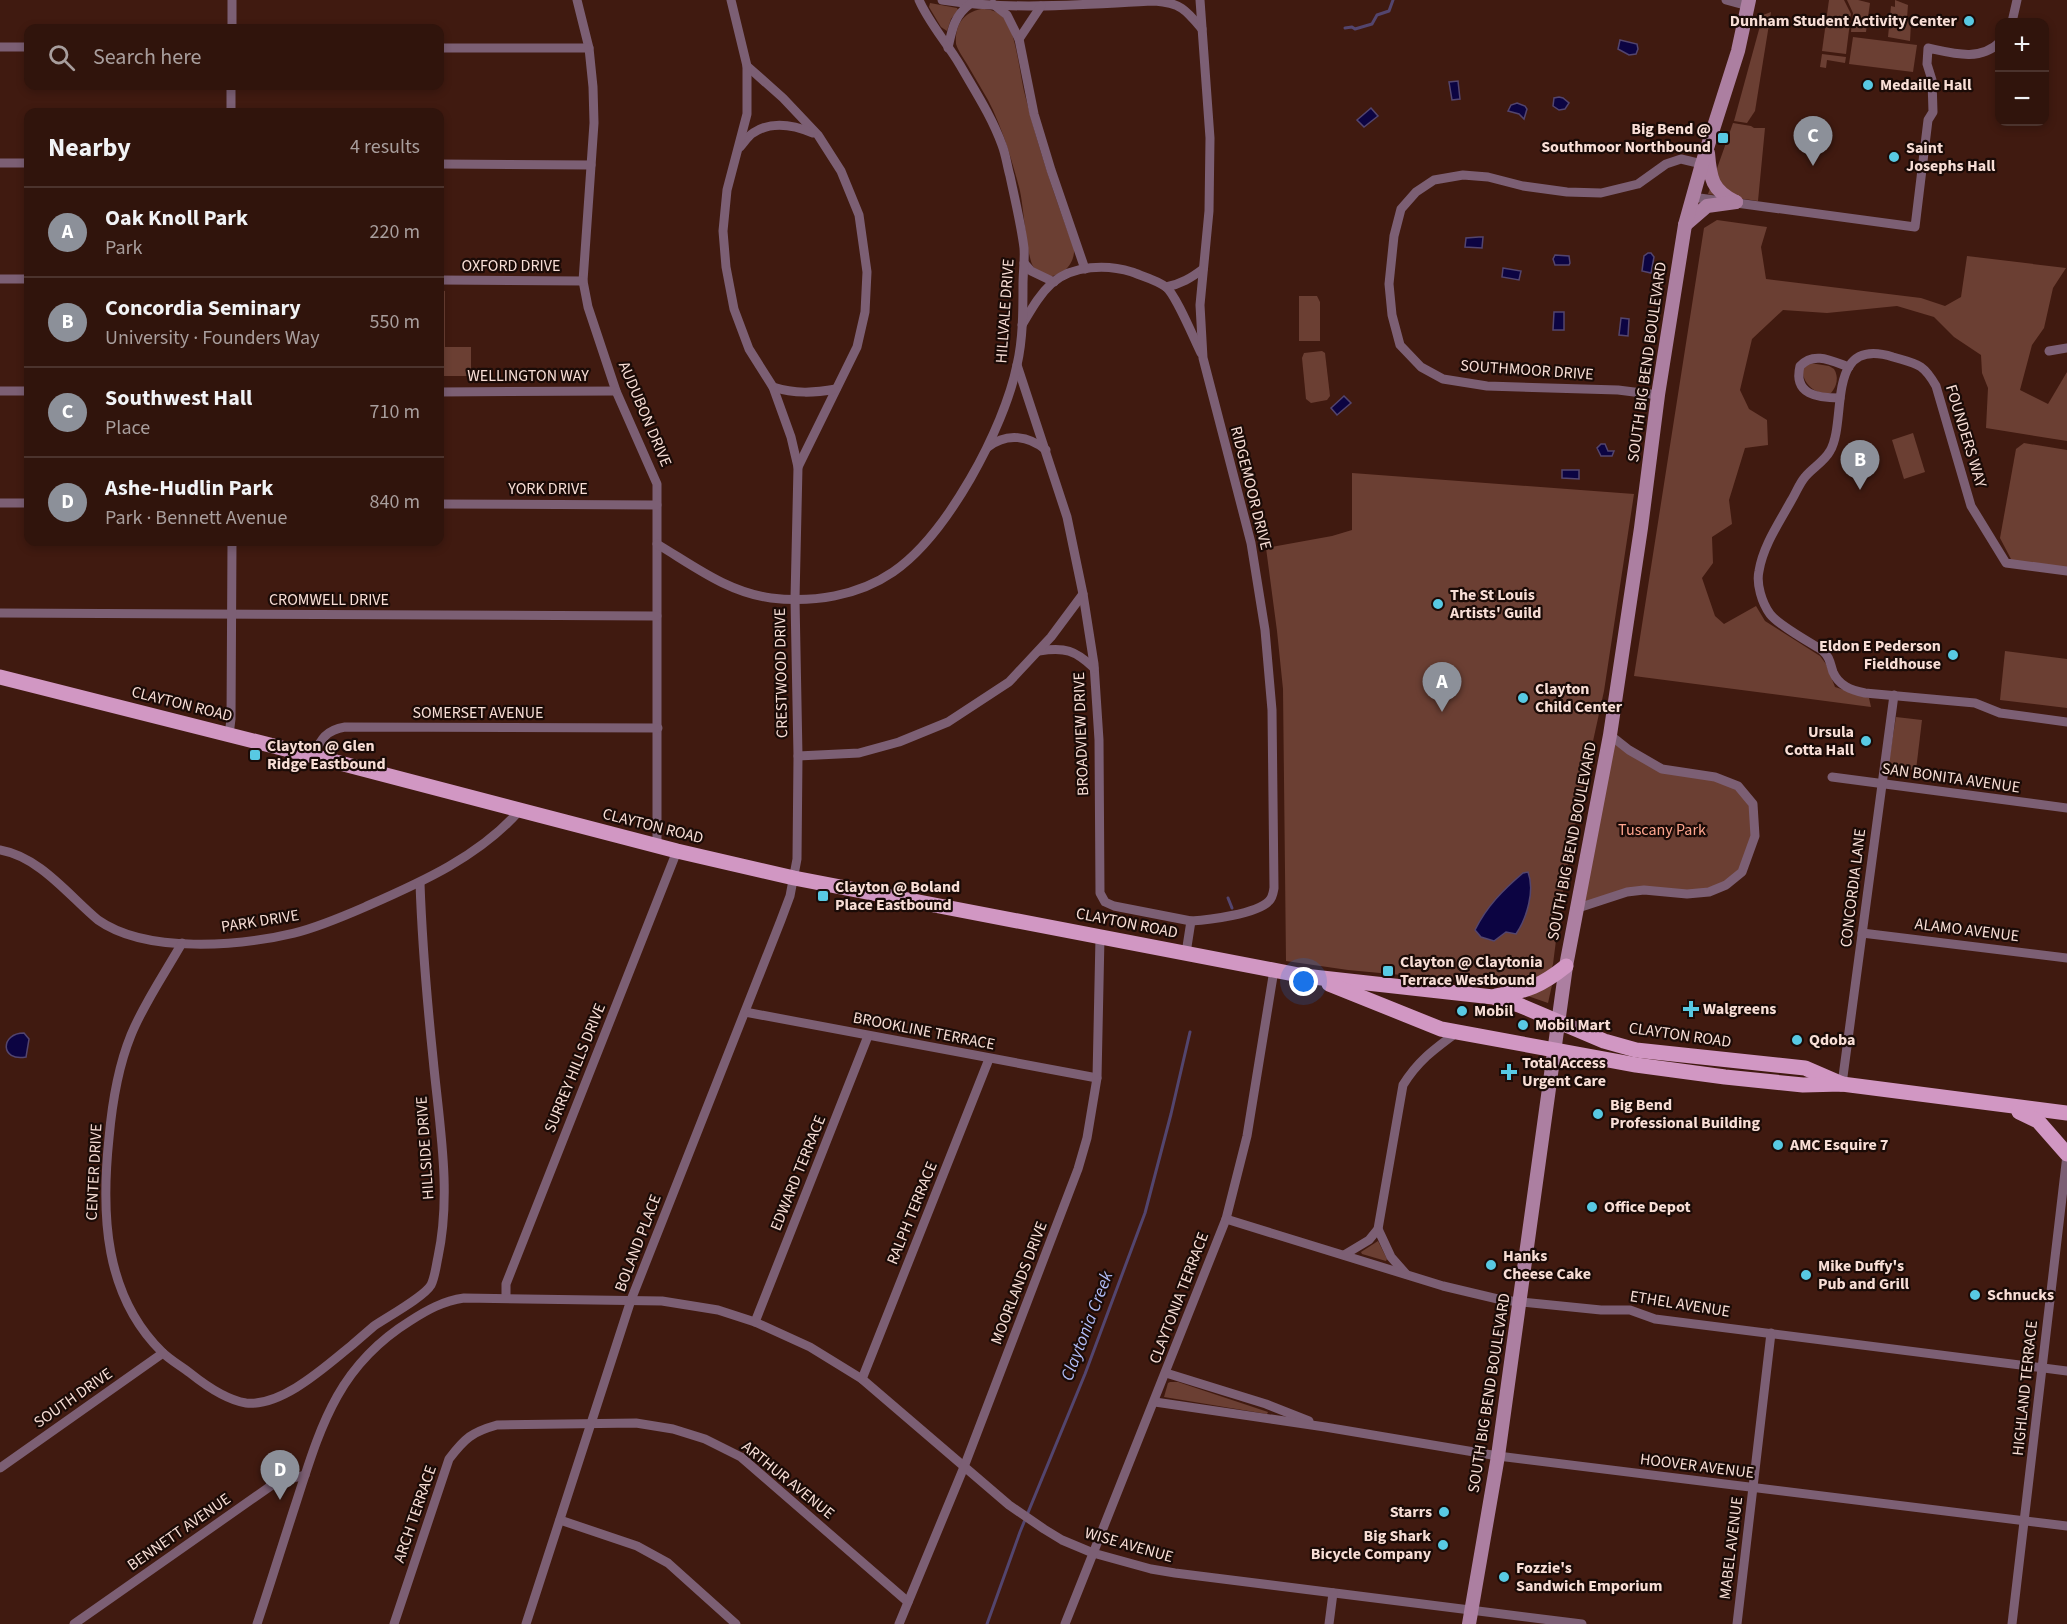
<!DOCTYPE html>
<html lang="en">
<head>
<meta charset="utf-8">
<style>
  body { margin:0; font-family:"Source Sans 3",sans-serif; background:#381d15; color:#f1f3f6 }
  .controls { position:absolute; right:18px; top:18px; display:grid; overflow:hidden; border-radius:12px; box-shadow:0 3px 9px #0003 }
  .controls button { width:54px; height:54px; display:grid; place-items:center; padding:0; border:0; border-bottom:2px solid #4b332d; background:#30140c; color:#f1f3f6; font:30px sans-serif }
  .you { position:absolute; left:1304px; top:982px; width:21px; height:21px; margin:-15px; border:4px solid #fff; border-radius:50%; background:#1a73e8; box-shadow:0 0 0 9px #1a73e833 }
  .badge { display:grid; place-items:center; width:39px; height:39px; border-radius:50%; background:#8c9099; color:#fff; font-size:20px; font-weight:700 }
  .pin { position:absolute; translate:-50% -50px; filter:drop-shadow(0 2px 3px #0008) }
  .pin::after { content:''; position:absolute; top:32px; width:21px; height:18px; background:inherit; clip-path:polygon(0 0,100% 0,50% 100%) }
  .list { margin:0; padding:0; list-style:none }
  h2 { display:flex; justify-content:space-between; align-items:center; height:78px; margin:0; padding:0 24px; font-size:26px }
  h2 small { font-size:20px; font-weight:400; color:#a89e9d }
  .list li { display:grid; grid-template-columns:39px 1fr auto; gap:18px; align-items:center; box-sizing:border-box; height:90px; padding:0 24px; border-top:2px solid #4b332d }
  .list b { display:block; font-size:22px; white-space:nowrap }
  .list p { margin:0; font-size:20px; white-space:nowrap; color:#a89e9d }
  .list em { font-size:20px; font-style:normal; color:#a89e9d }
  .icon { flex:none; width:33px; height:33px; fill:none; stroke:currentColor; stroke-width:2; stroke-linecap:round; stroke-linejoin:round }
  .map { position:relative; flex:none; width:2067px; height:1624px; overflow:hidden }
  .search { position:absolute; background:#30140c; box-shadow:0 3px 9px #0003; left:24px; top:24px; width:420px; height:66px; display:flex; align-items:center; gap:15px; box-sizing:border-box; padding:0 21px; border-radius:12px; color:#a89e9d; font-size:22px }
  .panel { position:absolute; background:#30140c; box-shadow:0 3px 9px #0003; left:24px; top:108px; width:420px; height:438px; border-radius:12px }
  .map>svg:first-child { display:block }
  .green { fill:#6b3f33 }
  .water { fill:#0c0442; stroke:#53456e; stroke-width:1.5 }
  .lines { fill:none; stroke-linecap:round; stroke-linejoin:round }
  .stream { stroke:#53456e; stroke-width:3 }
  .minor { stroke:#7c5f74; stroke-width:9 }
  .secondary { stroke:#ac7fa1; stroke-width:14 }
  .primary { stroke:#d197c3; stroke-width:15 }
  .poi-dot { fill:#58c9e3; stroke:#1b0b07; stroke-width:2 }
  .labels { text-anchor:middle; dominant-baseline:central; stroke-width:4.5; stroke-linejoin:round; paint-order:stroke }
  .poi-label { font-size:16px; font-weight:bold; fill:#f8ded6; stroke:#1b0b07; text-anchor:start }
  .street-label { font-size:16px; fill:#f8ded6; stroke:#1b0b07 }
  .park-label { font-size:16px; fill:#fea68f; stroke:#1b0b07 }
  .water-label { font-size:18px; font-style:italic; fill:#b1bcf6; stroke:#1b0b07 }
</style>
</head>
<body>
<div class="map">
<svg width="2067" height="1624" viewBox="0 0 2067 1624">
  <rect width="100%" height="100%" fill="#401a10"/>
  <g class="green">
    <polygon points="1829,0 1844,0 1851,14 1846,54 1822,51"/>
    <polygon points="1847,0 1858,0 1870,3 1866,32 1851,32 1853,13"/>
    <polygon points="1895,0 1908,5 1907,18 1911,23 1910,41 1888,37 1891,6 1895,7"/>
    <polygon points="930,3 957,8 958,10 951,19 947,31 941,27 929,7"/>
    <path d="M981 9C990 9 998 11 1005 19 1016 32 1020 77 1025 95 1038 147 1055 198 1074 248 1076 270 1049 287 1034 268 1026 257 1024 204 1019 187 1011 157 1002 127 988 100 981 88 974 76 967 64 963 57 958 51 956 44 955 26 962 13 981 9Z"/>
    <polygon points="1771,12 1755,111 1747,123 1734,121 1763,15"/>
    <polygon points="1853,37 1917,45 1913,72 1849,64"/>
    <polygon points="1822,54 1846,57 1845,63 1827,60 1826,68 1820,67"/>
    <polygon points="1733,123 1751,126 1754,128 1765,128 1758,201 1708,194"/>
    <polygon points="1717,220 1767,227 1761,247 1766,279 1921,298 1945,306 1961,297 1967,256 2066,268 2053,288 2044,328 2032,345 2020,390 2048,404 2067,372 2067,441 1986,428 1988,388 1982,373 1981,355 1954,337 1934,317 1897,306 1827,313 1783,310 1752,339 1740,390 1749,409 1767,420 1768,445 1745,448 1729,500 1732,524 1712,537 1713,563 1702,578 1715,616 1724,624 1756,606 1765,621 1820,656 1826,664 1835,687 1869,698 1871,707 1634,676 1704,228"/>
    <polygon points="440,290 445,291 445,347 471,347 471,376 440,376"/>
    <polygon points="1299,296 1317,296 1320,302 1320,341 1299,341"/>
    <polygon points="1322,351 1325,353 1330,396 1327,400 1311,403 1306,399 1302,358 1304,353"/>
    <path d="M1810 363 1829 366 1834 369C1839 377 1837 386 1831 393 1817 396 1801 384 1803 368Z"/>
    <polygon points="1913,433 1925,472 1904,479 1892,440"/>
    <polygon points="2024,443 2067,450 2067,568 2012,561 2000,538 2016,449"/>
    <polygon points="1352,473 1634,494 1604,691 1579,805 1561,901 1553,964 1551,971 1519,986 1348,970 1286,961 1283,689 1277,631 1266,548 1332,536 1352,530"/>
    <polygon points="2005,651 2067,659 2067,708 2000,700"/>
    <polygon points="1896,717 1922,720 1916,770 1888,767"/>
    <polygon points="1610,735 1657,766 1738,786 1753,804 1755,836 1742,872 1709,892 1644,890 1575,909"/>
    <polygon points="1552,985 1548,1003 1525,995"/>
    <polygon points="1378,1241 1387,1259 1386,1261 1362,1254 1361,1252"/>
    <polygon points="1170,1382 1178,1382 1268,1412 1267,1414 1164,1397 1168,1383"/>
  </g>
  <g class="water">
    <polygon points="1620,40 1637,44 1638,49 1636,54 1629,55 1618,49"/>
    <polygon points="1458,81 1460,99 1452,100 1449,82"/>
    <polygon points="1559,97 1563,98 1569,103 1565,109 1559,110 1553,106 1554,98"/>
    <polygon points="1517,103 1525,106 1527,109 1524,119 1519,114 1508,111 1511,105"/>
    <polygon points="1371,108 1378,116 1364,127 1357,120"/>
    <polygon points="1479,237 1483,237 1482,248 1465,247 1466,238"/>
    <polygon points="1648,253 1651,253 1654,257 1651,273 1642,271 1644,256"/>
    <polygon points="1555,255 1569,256 1570,263 1569,265 1555,265 1553,259"/>
    <polygon points="1503,268 1521,271 1519,280 1502,277"/>
    <polygon points="1554,312 1564,312 1564,330 1553,330"/>
    <polygon points="1621,318 1629,319 1628,336 1619,335"/>
    <polygon points="1344,396 1351,403 1337,415 1331,408"/>
    <polygon points="1601,444 1605,444 1608,451 1614,451 1612,456 1601,456 1597,448"/>
    <polygon points="1562,470 1579,470 1579,479 1562,478"/>
    <path d="M1528 872C1535 890 1527 918 1516 934L1506 932 1494 941 1481 937 1475 930C1487 906 1503 890 1523 873Z"/>
    <path d="M24 1033 29 1039 26 1057C0 1062 0 1033 24 1033Z"/>
  </g>
  <g class="lines">
    <g class="stream">
      <polyline points="1345,28 1352,27 1355,29 1372,24 1377,15 1389,11 1393,0"/>
      <polyline points="1228,898 1232,908"/>
      <polyline points="987,1624 1020,1532 1085,1374 1145,1213 1171,1114 1190,1032"/>
    </g>
    <g class="minor">
      <polyline points="232,0 232,28"/>
      <polyline points="577,0 589,48 593,87 594,123 583,281 588,307 616,391 657,484 657,845"/>
      <path d="M942 0C1012 11 1084 4 1155 1 1181 3 1186 10 1202 29"/>
      <polyline points="1726,0 1748,6"/>
      <polyline points="993,4 1007,15 1019,39 1034,114 1051,170 1085,269"/>
      <polyline points="2012,22 2017,0"/>
      <polyline points="1019,39 1041,6"/>
      <polyline points="0,47 28,47"/>
      <polyline points="440,48 589,48"/>
      <path d="M948 48C952 29 954 16 970 4"/>
      <polyline points="747,66 783,98 818,135 841,171 859,215 867,272 865,312 857,347 798,467"/>
      <polyline points="231,112 231,86"/>
      <path d="M740 147C744 143 748 136 753 133 772 120 794 125 813 133"/>
      <polyline points="0,163 28,163"/>
      <polyline points="440,164 591,165"/>
      <path d="M1692 197 1915 227 1928 120 1933 112 1932 80 1927 64 1928 48C1952 53 1980 62 2000 42"/>
      <polyline points="1024,263 1031,271 1054,282"/>
      <polyline points="0,279 28,279"/>
      <polyline points="440,280 583,281"/>
      <path d="M1166 287C1181 284 1191 278 1203 269"/>
      <path d="M1022 325C1031 310 1039 295 1052 283 1073 265 1107 264 1132 272 1142 276 1157 280 1166 287 1176 295 1194 339 1201 353"/>
      <polyline points="2049,351 2067,348"/>
      <polyline points="1017,365 1067,517 1083,594 1094,664 1099,740 1100,893 1105,902 1114,906 1191,921 1186,953"/>
      <path d="M773 387C795 394 814 393 836 389"/>
      <polyline points="0,391 28,391"/>
      <polyline points="440,392 616,391"/>
      <polyline points="1658,395 1618,390 1487,386 1443,379 1421,367 1400,345 1392,315 1389,284 1394,236 1401,209 1416,192 1434,180 1463,175 1488,177 1523,186 1567,192 1601,193 1638,184 1666,164 1681,159 1702,164"/>
      <path d="M1840 398C1818 398 1793 395 1800 366 1814 351 1832 361 1849 367"/>
      <path d="M988 447C1007 432 1029 436 1046 450"/>
      <polyline points="0,503 28,503"/>
      <polyline points="440,504 657,505"/>
      <path d="M657 544C694 566 727 592 771 598 813 603 858 596 893 572 947 535 1004 429 1017 365 1023 339 1023 311 1023 284 1023 272 1025 259 1024 248 1021 224 1015 200 1010 176 1007 166 1006 155 1002 145 992 117 975 91 960 65 947 43 929 23 919 0"/>
      <path d="M2067 571 2006 563 1971 506 1936 386C1923 363 1917 364 1893 357 1824 335 1848 421 1830 451 1824 462 1812 468 1805 477 1799 484 1796 493 1791 501 1779 523 1763 546 1759 571 1756 584 1762 603 1770 614 1778 625 1809 642 1822 650 1830 657 1830 663 1833 672 1839 686 1851 690 1865 693L1975 703 2000 713 2067 722"/>
      <polyline points="0,613 657,616"/>
      <path d="M1039 651C1065 647 1075 650 1094 668"/>
      <polyline points="229,735 231,719 232,542"/>
      <path d="M313 756C321 739 326 730 345 727L658 728"/>
      <polyline points="798,756 859,753 899,742 948,722 1009,682 1051,637 1083,594"/>
      <polyline points="1832,777 2067,808"/>
      <path d="M0 850C40 857 69 896 98 920 146 954 240 946 294 933 319 927 344 916 367 906 422 882 480 856 520 810"/>
      <polyline points="1575,909 1627,892 1644,890 1687,894 1709,892 1726,885 1742,872 1755,836 1753,804 1738,786 1715,777 1662,769 1629,750 1610,735"/>
      <path d="M1191 921C1208 920 1257 914 1269 901 1273 897 1273 893 1274 888L1272 710 1265 630 1251 543 1203 358 1200 305 1209 211 1210 138 1200 0"/>
      <polyline points="1862,933 2067,958"/>
      <path d="M182 943C165 973 144 1003 131 1035 118 1067 112 1104 109 1138 101 1214 104 1295 162 1352 170 1360 181 1366 190 1373 205 1385 227 1400 246 1403 282 1407 326 1366 352 1345 359 1339 367 1332 374 1326 387 1317 424 1297 431 1285 435 1277 436 1266 438 1257 452 1192 439 1123 433 1058 427 1000 422 942 420 883"/>
      <polyline points="745,1012 1097,1078"/>
      <polyline points="1842,1084 1894,695"/>
      <polyline points="1226,1219 1443,1286 1502,1300 1601,1310 1630,1310 1655,1319 2067,1371"/>
      <polyline points="1378,1229 1391,1257 1406,1274"/>
      <path d="M1344 1255 1369 1240 1378 1229 1403 1085C1418 1061 1433 1050 1456 1033"/>
      <polyline points="506,1298 506,1284 677,851"/>
      <polyline points="755,1322 868,1036"/>
      <polyline points="1166,1373 1266,1404 1309,1421"/>
      <polyline points="862,1379 989,1059"/>
      <polyline points="1155,1402 1325,1427 1498,1456 2067,1526"/>
      <polyline points="0,1468 163,1353"/>
      <polyline points="560,1520 637,1546 668,1563 736,1624"/>
      <polyline points="74,1624 275,1483 305,1475"/>
      <path d="M257 1624C270 1585 282 1546 295 1506 320 1429 336 1367 410 1321 427 1310 443 1301 464 1298L662 1301 718 1310 755 1322 810 1347 862 1379 1009 1505 1044 1529 1062 1540 1093 1553 1151 1569 1175 1573 1582 1624"/>
      <path d="M394 1624 449 1459C465 1438 472 1432 497 1425L636 1423 673 1429 705 1439 741 1457 908 1602"/>
      <polyline points="526,1624 631,1300 781,920 790,896 797,859 798,756 795,599 798,467 791,437 773,387 749,349 734,309 726,267 723,231 727,190 747,114 747,66 731,0"/>
      <polyline points="899,1624 964,1467 1078,1169 1087,1138 1097,1078 1100,937"/>
      <polyline points="1065,1624 1226,1219 1247,1136 1274,970"/>
      <polyline points="1329,1624 1333,1593"/>
      <polyline points="1737,1624 1771,1333"/>
      <polyline points="2012,1624 2067,1155"/>
    </g>
    <g class="secondary">
      <path d="M1708 153C1710 178 1712 191 1736 202"/>
      <polyline points="1685,225 1707,206 1736,202"/>
      <polyline points="1469,1624 1498,1456 1566,966 1610,735 1641,528 1658,395 1685,225 1702,164 1738,51 1749,0"/>
    </g>
    <g class="primary">
      <polyline points="0,677 313,756 677,851 794,878 1304,976 1493,997 1519,1005 1604,1041 1636,1050 1805,1068 1842,1084"/>
      <polyline points="1329,984 1441,1029 1636,1065 1725,1077 1803,1085 1842,1084 2067,1113"/>
      <path d="M1496 996C1527 991 1541 986 1566 966"/>
      <polyline points="2019,1112 2038,1121 2067,1154"/>
    </g>
  </g>
  <g class="poi-dot">
    <circle cx="1969" cy="21" r="6"/>
    <circle cx="1868" cy="85" r="6"/>
    <rect x="1717" y="132" width="12" height="12" rx="3"/>
    <circle cx="1894" cy="157" r="6"/>
    <circle cx="1438" cy="604" r="6"/>
    <circle cx="1953" cy="655" r="6"/>
    <circle cx="1523" cy="698" r="6"/>
    <circle cx="1866" cy="741" r="6"/>
    <rect x="249" y="749" width="12" height="12" rx="3"/>
    <rect x="817" y="890" width="12" height="12" rx="3"/>
    <rect x="1382" y="965" width="12" height="12" rx="3"/>
    <path d="M1688 1000h6v6h6v6h-6v6h-6v-6h-6v-6h6z"/>
    <circle cx="1462" cy="1011" r="6"/>
    <circle cx="1523" cy="1025" r="6"/>
    <circle cx="1797" cy="1040" r="6"/>
    <path d="M1506 1063h6v6h6v6h-6v6h-6v-6h-6v-6h6z"/>
    <circle cx="1598" cy="1114" r="6"/>
    <circle cx="1778" cy="1145" r="6"/>
    <circle cx="1592" cy="1207" r="6"/>
    <circle cx="1491" cy="1265" r="6"/>
    <circle cx="1806" cy="1275" r="6"/>
    <circle cx="1975" cy="1295" r="6"/>
    <circle cx="1444" cy="1512" r="6"/>
    <circle cx="1443" cy="1545" r="6"/>
    <circle cx="1504" cy="1577" r="6"/>
  </g>
  <g class="labels">
    <g class="poi-label">
      <text x="1957" y="21" text-anchor="end">Dunham Student Activity Center</text>
      <text x="1880" y="85">Medaille Hall</text>
      <text x="1711" y="129" text-anchor="end">Big Bend @<tspan x="1711" dy="18">Southmoor Northbound</tspan></text>
      <text x="1906" y="148">Saint<tspan x="1906" dy="18">Josephs Hall</tspan></text>
      <text x="1450" y="595">The St Louis<tspan x="1450" dy="18">Artists' Guild</tspan></text>
      <text x="1941" y="646" text-anchor="end">Eldon E Pederson<tspan x="1941" dy="18">Fieldhouse</tspan></text>
      <text x="1535" y="689">Clayton<tspan x="1535" dy="18">Child Center</tspan></text>
      <text x="1854" y="732" text-anchor="end">Ursula<tspan x="1854" dy="18">Cotta Hall</tspan></text>
      <text x="267" y="746">Clayton @ Glen<tspan x="267" dy="18">Ridge Eastbound</tspan></text>
      <text x="835" y="887">Clayton @ Boland<tspan x="835" dy="18">Place Eastbound</tspan></text>
      <text x="1400" y="962">Clayton @ Claytonia<tspan x="1400" dy="18">Terrace Westbound</tspan></text>
      <text x="1703" y="1009">Walgreens</text>
      <text x="1474" y="1011">Mobil</text>
      <text x="1535" y="1025">Mobil Mart</text>
      <text x="1809" y="1040">Qdoba</text>
      <text x="1522" y="1063">Total Access<tspan x="1522" dy="18">Urgent Care</tspan></text>
      <text x="1610" y="1105">Big Bend<tspan x="1610" dy="18">Professional Building</tspan></text>
      <text x="1790" y="1145">AMC Esquire 7</text>
      <text x="1604" y="1207">Office Depot</text>
      <text x="1503" y="1256">Hanks<tspan x="1503" dy="18">Cheese Cake</tspan></text>
      <text x="1818" y="1266">Mike Duffy's<tspan x="1818" dy="18">Pub and Grill</tspan></text>
      <text x="1987" y="1295">Schnucks</text>
      <text x="1432" y="1512" text-anchor="end">Starrs</text>
      <text x="1431" y="1536" text-anchor="end">Big Shark<tspan x="1431" dy="18">Bicycle Company</tspan></text>
      <text x="1516" y="1568">Fozzie's<tspan x="1516" dy="18">Sandwich Emporium</tspan></text>
    </g>
    <g class="street-label">
      <text x="511" y="266">OXFORD DRIVE</text>
      <text transform="translate(1005 311) rotate(-86)">HILLVALE DRIVE</text>
      <text transform="translate(1647 362) rotate(-82)">SOUTH BIG BEND BOULEVARD</text>
      <text transform="translate(1527 370) rotate(4)">SOUTHMOOR DRIVE</text>
      <text x="528" y="376">WELLINGTON WAY</text>
      <text transform="translate(645 414) rotate(67)">AUDUBON DRIVE</text>
      <text transform="translate(1966 436) rotate(73)">FOUNDERS WAY</text>
      <text transform="translate(1251 488) rotate(76)">RIDGEMOOR DRIVE</text>
      <text x="548" y="489">YORK DRIVE</text>
      <text x="329" y="600">CROMWELL DRIVE</text>
      <text transform="translate(781 673) rotate(-91)">CRESTWOOD DRIVE</text>
      <text transform="translate(182 704) rotate(14)">CLAYTON ROAD</text>
      <text x="478" y="713">SOMERSET AVENUE</text>
      <text transform="translate(1081 734) rotate(-92)">BROADVIEW DRIVE</text>
      <text transform="translate(1951 778) rotate(8)">SAN BONITA AVENUE</text>
      <text transform="translate(653 826) rotate(14)">CLAYTON ROAD</text>
      <text transform="translate(1572 841) rotate(-79)">SOUTH BIG BEND BOULEVARD</text>
      <text transform="translate(1853 888) rotate(-83)">CONCORDIA LANE</text>
      <text transform="translate(260 921) rotate(-9)">PARK DRIVE</text>
      <text transform="translate(1127 923) rotate(11)">CLAYTON ROAD</text>
      <text transform="translate(1967 930) rotate(7)">ALAMO AVENUE</text>
      <text transform="translate(924 1031) rotate(11)">BROOKLINE TERRACE</text>
      <text transform="translate(1680 1035) rotate(8)">CLAYTON ROAD</text>
      <text transform="translate(575 1068) rotate(-68)">SURREY HILLS DRIVE</text>
      <text transform="translate(425 1148) rotate(-94)">HILLSIDE DRIVE</text>
      <text transform="translate(94 1172) rotate(-87)">CENTER DRIVE</text>
      <text transform="translate(798 1173) rotate(-68)">EDWARD TERRACE</text>
      <text transform="translate(912 1213) rotate(-68)">RALPH TERRACE</text>
      <text transform="translate(638 1243) rotate(-69)">BOLAND PLACE</text>
      <text transform="translate(1019 1283) rotate(-69)">MOORLANDS DRIVE</text>
      <text transform="translate(1179 1298) rotate(-69)">CLAYTONIA TERRACE</text>
      <text transform="translate(1680 1304) rotate(9)">ETHEL AVENUE</text>
      <text transform="translate(2025 1388) rotate(-84)">HIGHLAND TERRACE</text>
      <text transform="translate(1489 1393) rotate(-81)">SOUTH BIG BEND BOULEVARD</text>
      <text transform="translate(73 1398) rotate(-35)">SOUTH DRIVE</text>
      <text transform="translate(1697 1466) rotate(7)">HOOVER AVENUE</text>
      <text transform="translate(788 1480) rotate(39)">ARTHUR AVENUE</text>
      <text transform="translate(415 1514) rotate(-71)">ARCH TERRACE</text>
      <text transform="translate(179 1532) rotate(-35)">BENNETT AVENUE</text>
      <text transform="translate(1129 1545) rotate(16)">WISE AVENUE</text>
      <text transform="translate(1731 1548) rotate(-83)">MABEL AVENUE</text>
    </g>
    <g class="park-label">
      <text x="1662" y="830">Tuscany Park</text>
    </g>
    <g class="water-label">
      <text transform="translate(1087 1326) rotate(-69)">Claytonia Creek</text>
    </g>
  </g>
</svg>
<div class="controls">
<button>+</button>
<button>−</button>
</div>
<div class="you"></div>
<div class="pin badge" style="left:1442px;top:712px">A</div>
<div class="pin badge" style="left:1860px;top:490px">B</div>
<div class="pin badge" style="left:1813px;top:166px">C</div>
<div class="pin badge" style="left:280px;top:1500px">D</div>
<div class="search"><svg class="icon" aria-label="search" viewBox="0 0 24 24"><circle cx="10" cy="10" r="6"/><path d="M15 15l6 6"/></svg>Search here</div>
<section class="panel">
<h2>Nearby<small>4 results</small></h2>
<ul class="list">
<li><span class="badge">A</span><div><b>Oak Knoll Park</b><p>Park</p></div><em>220 m</em></li>
<li><span class="badge">B</span><div><b>Concordia Seminary</b><p>University · Founders Way</p></div><em>550 m</em></li>
<li><span class="badge">C</span><div><b>Southwest Hall</b><p>Place</p></div><em>710 m</em></li>
<li><span class="badge">D</span><div><b>Ashe-Hudlin Park</b><p>Park · Bennett Avenue</p></div><em>840 m</em></li>
</ul>
</section>
</div>
</body>
</html>
